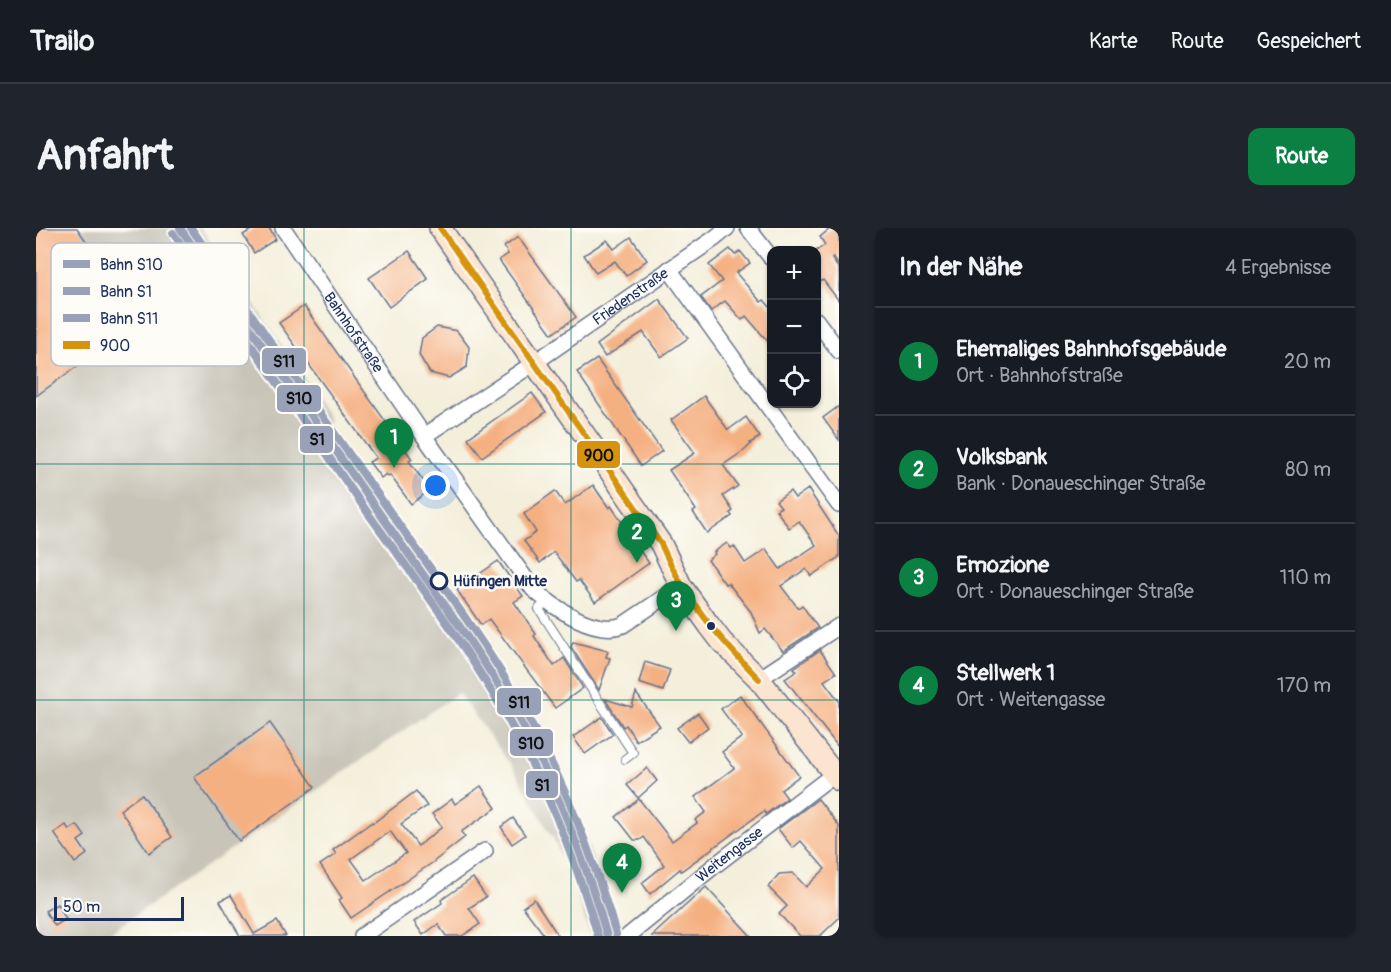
<!DOCTYPE html>
<html lang="de">
<head>
<meta charset="utf-8">
<style>
  body { margin:0; font-family:Pangolin,sans-serif; background:#20242c; color:#f1f3f6 }
  .controls { position:absolute; right:18px; top:18px; display:grid; overflow:hidden; border-radius:12px; box-shadow:0 2px 4px #0004 }
  .controls button { width:54px; height:54px; display:grid; place-items:center; padding:0; border:0; border-bottom:2px solid #363941; background:#171b24; color:#f1f3f6; font:30px sans-serif }
  .scale { position:absolute; left:18px; bottom:15px; width:130px; box-sizing:border-box; padding-left:6px; border:3px solid #1b2f5e; border-top:0; font-size:16px; line-height:21px; white-space:nowrap; color:#1b2f5e; -webkit-text-stroke:4px #fdfcf7; paint-order:stroke }
  .you { position:absolute; left:400px; top:258px; width:21px; height:21px; margin:-15px; border:4px solid #fff; border-radius:50%; background:#1a73e8; box-shadow:0 0 0 9px #1a73e833 }
  .badge { display:grid; place-items:center; width:39px; height:39px; border-radius:50%; background:#0b8043; color:#fff; font-size:20px; font-weight:700 }
  .pin { position:absolute; translate:-50% -50px; filter:drop-shadow(0 2px 3px #0008) }
  .pin::after { content:''; position:absolute; top:32px; width:21px; height:18px; background:inherit; clip-path:polygon(0 0,100% 0,50% 100%) }
  .list { margin:0; padding:0; list-style:none }
  h2 { display:flex; justify-content:space-between; align-items:center; height:78px; margin:0; padding:0 24px; font-size:26px }
  h2 small { font-size:20px; font-weight:400; color:#9ea1a6 }
  .list li { display:grid; grid-template-columns:39px 1fr auto; gap:18px; align-items:center; box-sizing:border-box; height:108px; padding:0 24px; border-top:2px solid #363941 }
  .list b { display:block; font-size:22px; white-space:nowrap }
  .list p { margin:0; font-size:20px; white-space:nowrap; color:#9ea1a6 }
  .list em { font-size:20px; font-style:normal; color:#9ea1a6 }
  .icon { flex:none; width:33px; height:33px; fill:none; stroke:currentColor; stroke-width:2; stroke-linecap:round; stroke-linejoin:round }
  .map { position:relative; flex:none; width:803px; height:708px; overflow:hidden; border-radius:12px }
  header { display:flex; align-items:center; gap:36px; box-sizing:border-box; height:84px; padding:0 30px; background:#171b24; border-bottom:2px solid #363941 }
  header strong { font-size:28px }
  nav { display:flex; gap:33px; margin-inline-start:auto; font-size:21px }
  .intro { display:flex; align-items:center; justify-content:space-between; box-sizing:border-box; height:144px; padding:0 36px }
  h1 { margin:0; font-size:42px }
  .button { padding:15px 27px; border-radius:12px; background:#0b8043; color:#fff; font-size:21px; font-weight:700 }
  main { display:flex; gap:36px; padding:0 36px }
  aside { flex:1; background:#171b24; border-radius:12px; box-shadow:0 2px 4px #0004 }
  .map>svg:first-child { display:block }
  .industrial { fill:#c8c4b8 }
  .building { fill:#f5b082; fill-rule:evenodd }
  .lines { fill:none; stroke-linecap:round; stroke-linejoin:round }
  .service-casing { stroke:#67728a; stroke-width:10 }
  .minor-casing { stroke:#67728a; stroke-width:18 }
  .secondary-casing { stroke:#67728a; stroke-width:24 }
  .service { stroke:#fff; stroke-width:8 }
  .minor { stroke:#fff; stroke-width:15 }
  .secondary { stroke:#fce5d0; stroke-width:21 }
  .bus-1-casing { stroke:#fdfcf7; stroke-width:10 }
  .bus-1 { stroke:#d6940e; stroke-width:6 }
  .rail-1-casing { stroke:#fdfcf7; stroke-width:12 }
  .rail-2-casing { stroke:#fdfcf7; stroke-width:12 }
  .rail-3-casing { stroke:#fdfcf7; stroke-width:12 }
  .rail-1 { stroke:#98a1b7; stroke-width:8 }
  .rail-2 { stroke:#98a1b7; stroke-width:8 }
  .rail-3 { stroke:#98a1b7; stroke-width:8 }
  .grid { fill:none; stroke:#0f766e; stroke-width:1.5; stroke-opacity:0.55 }
  .stop-dot { fill:#fdfcf7; stroke:#1b2f5e; stroke-width:3 }
  .bus-dot { fill:#1b2f5e; stroke:#fdfcf7; stroke-width:2 }
  .labels { text-anchor:middle; dominant-baseline:central; stroke-width:5; stroke-linejoin:round; paint-order:stroke }
  .street-label { font-size:15px; fill:#1b2f5e; stroke:#fdfcf7 }
  .stop-label { font-size:15px; font-weight:bold; fill:#1b2f5e; stroke:#fdfcf7; text-anchor:start }
  .key { fill:#fdfcf7; stroke:#b9bec9; stroke-width:1.5 }
  .key-label { font-size:16px; fill:#1b2f5e }
  .line-badge { stroke:#fdfcf7; stroke-width:2 }
  .pale-badge-label { font-size:16px; text-anchor:middle; font-weight:bold; fill:#111 }
</style>
</head>
<body>
<header>
<strong>Trailo</strong>
<nav><a>Karte</a><a>Route</a><a>Gespeichert</a></nav>
</header>
<div class="intro"><h1>Anfahrt</h1><a class="button">Route</a></div>
<main>
<div class="map">
<svg width="803" height="708" viewBox="0 0 803 708">
  <rect width="100%" height="100%" fill="#fdfcf7"/>
  <filter id="ink" filterUnits="userSpaceOnUse"><feTurbulence type="fractalNoise" baseFrequency=".0167" numOctaves="2"/><feDisplacementMap in="SourceGraphic" scale="12" xChannelSelector="R" yChannelSelector="G"/><feConvolveMatrix kernelMatrix="1 2 1 2 8 2 1 2 1" color-interpolation-filters="sRGB"/></filter>
  <filter id="wash" filterUnits="userSpaceOnUse"><feTurbulence type="fractalNoise" baseFrequency=".008" numOctaves="4" result="noise"/><feDisplacementMap in="SourceGraphic" scale="24" xChannelSelector="R" yChannelSelector="G"/><feGaussianBlur stdDeviation="1.35" result="paint"/><feColorMatrix in="noise" values="0 0 0 0 0 0 0 0 0 0 0 0 0 0 0 0 0 1.4 0 .05"/><feComposite in="paint" operator="in"/></filter>
  <g filter="url(#wash)">
    <rect width="100%" height="100%" fill="#f4efdb"/>
    <polygon class="industrial" points="0,0 165,0 263,142 293,192 288,197 433,404 494,503 500,501 518,537 554,621 570,670 580,708 554,708 536,653 519,614 478,541 422,465 69,708 0,708"/>
    <g id="blocks">
      <g class="building">
        <polygon points="0,0 41,0 101,86 69,109 73,115 0,168"/>
        <polygon points="218,0 233,0 240,11 218,25 207,7"/>
        <polygon points="795,0 803,0 803,38 797,29 796,31 803,41 803,73 787,52 780,56 780,23 789,17 784,9"/>
        <polygon points="482,9 540,89 516,106 463,32 472,26 468,19"/>
        <polygon points="595,9 611,32 590,48 579,33 560,45 548,27 571,12 578,21"/>
        <polygon points="694,21 699,27 704,23 714,35 700,45 725,74 728,72 735,80 735,117 710,88 706,92 689,73 675,83 665,69 686,53 673,37"/>
        <polygon points="373,23 392,51 353,79 333,50"/>
        <polygon points="623,71 652,110 625,129 607,104 569,129 561,117"/>
        <polygon points="268,78 376,231 373,233 394,262 375,276 354,247 352,248 350,246 345,250 333,234 340,230 243,95"/>
        <polygon points="401,99 421,103 433,119 431,139 413,150 394,145 383,127 386,110"/>
        <polygon points="561,131 626,223 605,238 541,144"/>
        <polygon points="496,165 510,184 446,229 432,210"/>
        <polygon points="668,168 692,202 710,189 724,209 714,215 715,216 709,222 687,237 702,258 687,268 697,283 694,285 696,288 671,305 657,284 660,282 633,242 659,225 635,192"/>
        <polygon points="803,178 803,212 787,190"/>
        <polygon points="557,257 573,280 575,278 586,294 584,296 613,335 559,374 543,352 540,354 518,324 504,335 488,313 500,304 488,286 519,263 529,277"/>
        <polygon points="772,261 803,308 803,329 775,348 770,341 745,358 762,380 766,377 782,400 747,423 729,401 724,405 715,384 692,355 689,356 672,332 679,326 678,324 691,315 695,320 698,318 709,335 730,321 744,341 780,317 763,293 753,300 740,282 745,279 740,273 754,263 759,270"/>
        <polygon points="462,333 487,368 478,374 500,406 498,408 518,438 528,430 547,460 519,480 453,391 445,397 421,362"/>
        <polygon points="537,414 572,423 570,429 574,430 563,462 535,419"/>
        <polygon points="784,422 800,445 788,453 803,473 803,520 749,451 761,443 758,440"/>
        <polygon points="609,434 634,442 627,463 603,455"/>
        <polygon points="600,465 624,498 600,513 590,497 587,499 569,471 596,479"/>
        <polygon points="704,467 763,548 745,562 751,570 730,586 728,583 645,643 644,641 614,666 606,655 628,637 608,609 604,612 598,612 580,589 603,571 636,613 661,595 659,592 670,584 659,569 698,540 686,524 706,509 685,481"/>
        <polygon points="662,485 672,499 652,514 641,500"/>
        <polygon points="566,489 577,506 549,526 537,509"/>
        <polygon points="234,495 279,559 203,613 158,549"/>
        <polygon points="611,540 621,553 602,570 591,557"/>
        <path d="M445 558 460 580 425 604 429 609 396 635 315 690 303 672 306 670 284 637 300 626 297 622 336 594 337 595 380 563 391 578 365 596 382 618 406 599 396 586 416 571 419 576ZM354 603 370 625 330 652 315 631Z"/>
        <polygon points="106,566 136,609 113,625 84,582"/>
        <polygon points="782,571 803,598 803,690 784,708 764,708 743,686 751,678 732,659 743,646 757,645 770,659 789,641 765,613 757,620 742,601"/>
        <polygon points="477,590 489,607 476,616 465,599"/>
        <polygon points="30,597 33,602 41,597 49,608 42,613 51,626 39,635 18,605"/>
        <polygon points="437,650 450,669 433,680 444,696 426,708 410,708 402,696 387,707 378,694 406,675 405,672"/>
        <polygon points="670,659 715,708 616,708"/>
        <polygon points="195,667 218,706 241,693 250,708 204,708 184,673"/>
        <polygon points="498,671 521,706 517,708 509,708 487,679"/>
        <polygon points="21,676 30,691 19,698 9,683"/>
      </g>
    </g>
  </g>
  <g filter="url(#ink)">
    <use href="#blocks" fill-opacity="0" stroke="#67728a" stroke-width="1.5"/>
    <g class="lines">
      <g class="service-casing">
        <polyline id="service" points="510,373 503,381 597,525 589,531"/>
      </g>
      <g class="minor-casing">
        <g id="minor">
          <path id="s1" d="M247 0 388 208 497 361C517 379 559 408 587 397L645 358"/>
          <polyline points="712,0 736,31"/>
          <polyline points="633,41 803,277"/>
          <polyline points="780,92 803,123"/>
          <path id="s2" d="M388 208 498 135 679 10 691 0"/>
          <polyline points="723,451 803,398"/>
          <polyline points="326,708 449,623"/>
          <path id="s3" d="M592 708 678 638 798 546"/>
        </g>
      </g>
      <g class="secondary-casing">
        <polyline id="secondary" points="404,0 625,316 645,358 673,397 686,414 723,451 803,552"/>
      </g>
      <use href="#service" class="service"/>
      <use href="#minor" class="minor"/>
      <use href="#secondary" class="secondary"/>
      <g class="bus-1-casing">
        <path id="bus-1" d="M404 0 625 316C648 370 682 409 723 451"/>
      </g>
      <use href="#bus-1" class="bus-1"/>
      <g class="rail-1-casing">
        <path id="rail-1" d="M144 0C210 94 276 189 342 283 393 356 448 427 491 506 525 570 551 638 571 708"/>
      </g>
      <g class="rail-2-casing">
        <path id="rail-2" d="M137 5C203 99 268 194 334 288 380 352 428 414 467 483 509 553 539 629 562 708"/>
      </g>
      <g class="rail-3-casing">
        <path id="rail-3" d="M155 0C220 93 284 186 350 278 395 342 443 405 482 472 525 545 556 624 580 706"/>
      </g>
      <use href="#rail-1" class="rail-1"/>
      <use href="#rail-2" class="rail-2"/>
      <use href="#rail-3" class="rail-3"/>
    </g>
  </g>
  <path class="grid" d="M268 0V708M535 0V708M0 236H803M0 472H803"/>
  <circle class="stop-dot" cx="403" cy="353" r="8"/>
  <circle class="bus-dot" cx="675" cy="398" r="5"/>
  <g class="labels">
    <g class="street-label">
      <text stroke="none"><textPath href="#s2" startOffset="249">Friedenstraße</textPath></text>
      <text stroke="none"><textPath href="#s1" startOffset="126">Bahnhofstraße</textPath></text>
      <text stroke="none"><textPath href="#s3" startOffset="130">Weitengasse</textPath></text>
    </g>
    <g class="stop-label">
      <text x="417" y="353">Hüfingen Mitte</text>
    </g>
  </g>
  <rect x="15" y="15" width="198" height="123" rx="9" class="key"/>
  <rect x="27" y="32" width="27" height="8" fill="#98a1b7"/>
  <rect x="27" y="59" width="27" height="8" fill="#98a1b7"/>
  <rect x="27" y="86" width="27" height="8" fill="#98a1b7"/>
  <rect x="27" y="113" width="27" height="8" fill="#d6940e"/>
  <g class="key-label">
    <text x="64" y="42">Bahn S10</text>
    <text x="64" y="69">Bahn S1</text>
    <text x="64" y="96">Bahn S11</text>
    <text x="64" y="123">900</text>
  </g>
  <g class="line-badge">
    <rect x="225" y="119" width="46" height="28" rx="6" fill="#98a1b7"/>
    <rect x="240" y="156" width="46" height="29" rx="6" fill="#98a1b7"/>
    <rect x="263" y="197" width="35" height="29" rx="6" fill="#98a1b7"/>
    <rect x="540" y="212" width="45" height="29" rx="6" fill="#d6940e"/>
    <rect x="460" y="459" width="46" height="29" rx="6" fill="#98a1b7"/>
    <rect x="473" y="500" width="45" height="29" rx="6" fill="#98a1b7"/>
    <rect x="489" y="542" width="34" height="29" rx="6" fill="#98a1b7"/>
  </g>
  <g class="pale-badge-label">
    <text x="248" y="139">S11</text>
    <text x="263" y="176">S10</text>
    <text x="281" y="217">S1</text>
    <text x="563" y="233">900</text>
    <text x="483" y="480">S11</text>
    <text x="495" y="521">S10</text>
    <text x="506" y="563">S1</text>
  </g>
</svg>
<div class="controls">
<button>+</button>
<button>−</button>
<button><svg class="icon" aria-label="locate" viewBox="0 0 24 24"><circle cx="12" cy="12" r="6"/><path d="M12 2v4M12 18v4M2 12h4M18 12h4"/></svg></button>
</div>
<div class="scale">50 m</div>
<div class="you"></div>
<div class="pin badge" style="left:358px;top:240px">1</div>
<div class="pin badge" style="left:601px;top:335px">2</div>
<div class="pin badge" style="left:640px;top:403px">3</div>
<div class="pin badge" style="left:586px;top:665px">4</div>
</div>
<aside>
<h2>In der Nähe<small>4 Ergebnisse</small></h2>
<ul class="list">
<li><span class="badge">1</span><div><b>Ehemaliges Bahnhofsgebäude</b><p>Ort · Bahnhofstraße</p></div><em>20 m</em></li>
<li><span class="badge">2</span><div><b>Volksbank</b><p>Bank · Donaueschinger Straße</p></div><em>80 m</em></li>
<li><span class="badge">3</span><div><b>Emozione</b><p>Ort · Donaueschinger Straße</p></div><em>110 m</em></li>
<li><span class="badge">4</span><div><b>Stellwerk 1</b><p>Ort · Weitengasse</p></div><em>170 m</em></li>
</ul>
</aside>
</main>
</body>
</html>
